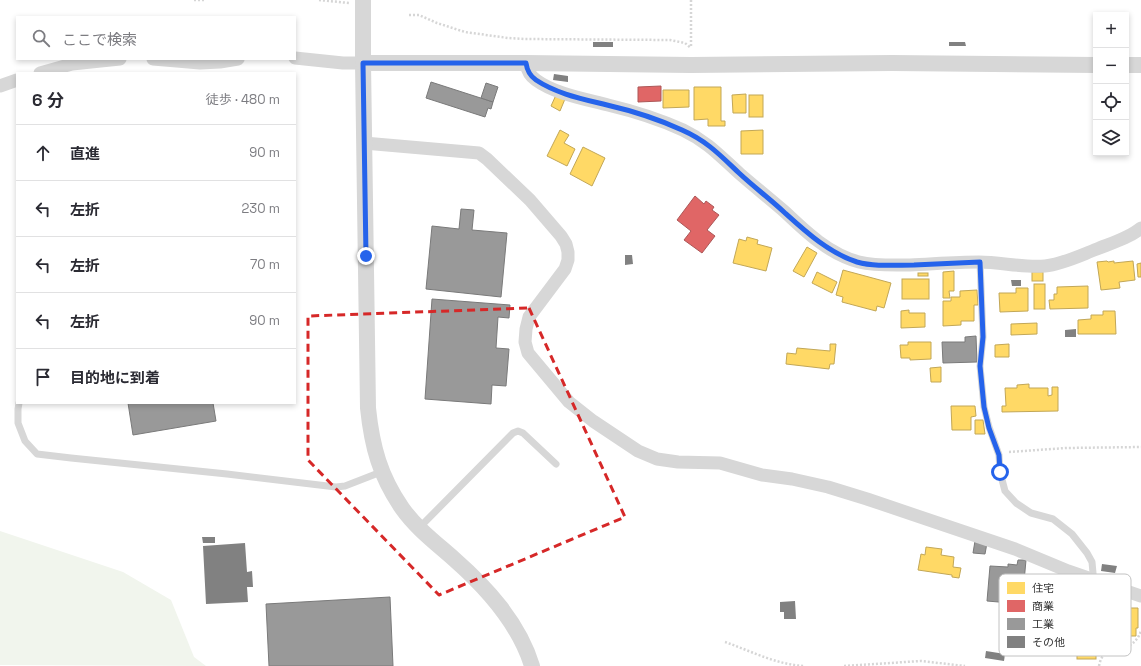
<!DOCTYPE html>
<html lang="ja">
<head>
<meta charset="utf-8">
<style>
  body { margin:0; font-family:"Space Grotesk","Noto Sans JP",sans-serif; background:#f2f2f3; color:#2b2b33 }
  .controls { position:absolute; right:12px; top:12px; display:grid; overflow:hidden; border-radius:0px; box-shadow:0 2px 6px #0003 }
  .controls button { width:36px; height:36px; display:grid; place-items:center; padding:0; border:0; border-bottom:1px solid #e1e1e2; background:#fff; color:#2b2b33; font:20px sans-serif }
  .stop { position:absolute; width:12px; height:12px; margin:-9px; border:3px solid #2563eb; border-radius:50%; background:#fff }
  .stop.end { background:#2563eb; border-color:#fff; box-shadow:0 1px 4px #0008 }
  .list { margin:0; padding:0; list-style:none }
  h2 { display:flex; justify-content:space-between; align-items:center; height:52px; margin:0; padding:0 16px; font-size:17px }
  h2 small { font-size:13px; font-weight:400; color:#7c7c81 }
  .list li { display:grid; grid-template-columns:26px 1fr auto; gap:12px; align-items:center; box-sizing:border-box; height:56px; padding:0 16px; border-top:1px solid #e1e1e2 }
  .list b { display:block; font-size:15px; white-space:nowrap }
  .list em { font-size:13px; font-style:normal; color:#7c7c81 }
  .icon { flex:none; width:22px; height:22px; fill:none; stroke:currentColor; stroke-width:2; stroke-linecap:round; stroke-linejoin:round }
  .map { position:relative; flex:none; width:1141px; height:666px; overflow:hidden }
  .search { position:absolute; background:#fff; box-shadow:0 2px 6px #0003; left:16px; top:16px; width:280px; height:44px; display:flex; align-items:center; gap:10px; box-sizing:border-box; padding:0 14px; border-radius:0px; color:#7c7c81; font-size:15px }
  .panel { position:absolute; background:#fff; box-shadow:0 2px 6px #0003; left:16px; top:72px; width:280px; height:332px; border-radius:0px }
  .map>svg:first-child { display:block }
  .green { fill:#f1f5ed }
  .homes { fill:#ffd966; stroke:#c2a757 }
  .shops { fill:#e06666; stroke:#ac5757 }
  .industry { fill:#999; stroke:#7a7a7a }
  .building { fill:#818181 }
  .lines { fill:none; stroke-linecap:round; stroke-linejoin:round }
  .path { stroke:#d6d6d6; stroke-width:2.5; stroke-dasharray:2 2; stroke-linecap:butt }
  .service { stroke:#d7d7d7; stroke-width:7 }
  .minor { stroke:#d7d7d7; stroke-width:13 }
  .tertiary { stroke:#d7d7d7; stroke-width:16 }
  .route { stroke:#2563eb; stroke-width:5 }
  .marked { fill:none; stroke:#d62828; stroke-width:3; stroke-dasharray:8 5; stroke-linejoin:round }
  .key { fill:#fff; stroke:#c2c2c2; stroke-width:1 }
  .key-label { font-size:11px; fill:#333 }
</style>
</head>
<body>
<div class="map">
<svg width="1141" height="666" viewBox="0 0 1141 666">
  <rect width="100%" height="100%" fill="#fff"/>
  <polygon class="green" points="0,531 123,572 171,600 194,657 206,666 0,665"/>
  <g class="homes">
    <polygon points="694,87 721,87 721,121 725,121 725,126 708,126 708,119 694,120"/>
    <polygon points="663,90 689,90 689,107 663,108"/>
    <polygon points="746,94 746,113 733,113 732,95"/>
    <polygon points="556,95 565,99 560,111 551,106"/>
    <rect x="749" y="95" width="14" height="22"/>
    <polygon points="560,130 569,135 564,143 575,149 567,166 547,156"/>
    <polygon points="763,130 763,154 741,154 741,131"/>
    <polygon points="583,147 605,158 592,186 570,174"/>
    <polygon points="747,237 758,240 757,244 772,248 766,271 733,263 739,239 746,241"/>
    <polygon points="807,247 817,253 804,277 793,271"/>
    <polygon points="1107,261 1108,262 1114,261 1114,263 1133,261 1135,280 1119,282 1120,288 1101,290 1097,262"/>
    <polygon points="1141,263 1141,277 1138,277 1137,264"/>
    <polygon points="843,270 891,283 884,308 877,306 876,311 842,302 843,297 836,295"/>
    <polygon points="954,271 954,291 949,291 950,298 943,298 943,272"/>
    <polygon points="817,272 837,282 832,293 812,283"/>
    <rect x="1032" y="272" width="11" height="9"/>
    <rect x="918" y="273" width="10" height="3"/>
    <rect x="902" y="279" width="27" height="20"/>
    <rect x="1034" y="284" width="11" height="25"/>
    <polygon points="1088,286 1088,308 1050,309 1049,300 1054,300 1054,294 1057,294 1057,287"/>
    <polygon points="1016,288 1028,288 1028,311 1000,312 999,293 1016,293"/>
    <polygon points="977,290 978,305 974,305 974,321 961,321 961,325 943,326 943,301 951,301 951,297 960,297 960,291"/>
    <polygon points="909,310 909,313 925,313 925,327 901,328 901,311"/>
    <polygon points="1103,311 1115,311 1116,334 1078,334 1078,320 1091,319 1091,315 1103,315"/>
    <polygon points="1037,323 1037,334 1011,335 1011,324"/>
    <polygon points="908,342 931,342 931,359 910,360 910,358 901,358 900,345 908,345"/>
    <polygon points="830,344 836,344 834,364 830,364 829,369 786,364 787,353 796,354 797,348 830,351"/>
    <polygon points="1009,344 1009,357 995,357 995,345"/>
    <polygon points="941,367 941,382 931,382 930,368"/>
    <polygon points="1029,384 1029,388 1048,388 1048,396 1052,395 1052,387 1058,387 1058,411 1002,412 1002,406 1006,406 1005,388 1017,388 1017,385"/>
    <polygon points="951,406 975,406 976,416 971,417 971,430 952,430"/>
    <polygon points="975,420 983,420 985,434 975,434"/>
    <polygon points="926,547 942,549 941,555 954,557 953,567 961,568 959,578 952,577 952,575 918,570 921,554 925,555"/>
    <polygon points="1088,601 1089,614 1127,614 1127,608 1138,608 1138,628 1136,628 1136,636 1130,636 1130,640 1089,640 1089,636 1076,637 1073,602"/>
    <rect x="1077" y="645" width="19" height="14"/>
  </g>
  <g class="shops">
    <polygon points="661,86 661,101 638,102 638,87"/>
    <polygon points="695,196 704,204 706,201 714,207 712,210 719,215 707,230 715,236 702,253 684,240 691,231 677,220"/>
  </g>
  <g class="industry">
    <polygon points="431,82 493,102 491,109 488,108 485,117 426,98"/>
    <polygon points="486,83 498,87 493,102 481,98"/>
    <polygon points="461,209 474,210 472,230 507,233 501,297 426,289 432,226 459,229"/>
    <polygon points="432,299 510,305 509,318 498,317 496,348 509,349 506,386 492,385 491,404 425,399"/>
    <polygon points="976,336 977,362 943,363 942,342 965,342 965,337"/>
    <polygon points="128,403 213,403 216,421 133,435"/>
    <polygon points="975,541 987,543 985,554 973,553"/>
    <polygon points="1018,560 1026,560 1022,604 987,601 990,566 1008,567 1008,564 1017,565"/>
    <polygon points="390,597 393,666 269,666 266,604"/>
  </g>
  <g class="building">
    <rect x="593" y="42" width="20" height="5"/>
    <polygon points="949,42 965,42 966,46 949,46"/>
    <polygon points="554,74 568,76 568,82 553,80"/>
    <polygon points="625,255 632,255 633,264 625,265"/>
    <polygon points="1011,280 1021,280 1021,286 1012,286"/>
    <polygon points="1076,329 1076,337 1065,337 1065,330"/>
    <polygon points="202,537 215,537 215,543 203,543"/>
    <polygon points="245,543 247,572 252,571 253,587 247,587 248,602 206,604 203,546"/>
    <polygon points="1102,564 1117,566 1115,573 1101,571"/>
    <polygon points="795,601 796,619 784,619 784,612 780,612 780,602"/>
    <polygon points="986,651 1005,654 1004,661 985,658"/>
  </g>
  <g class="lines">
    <g class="path">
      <polyline points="194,0 206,0"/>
      <polyline points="319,0 349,3"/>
      <polyline points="691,0 691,48"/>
      <polyline points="409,15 419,15 437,23 465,32 508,38 524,39 670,40 685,43 691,48"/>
      <polyline points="1009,452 1066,448 1141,447"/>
      <path d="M725 642C751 651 777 665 805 666"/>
      <polyline points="844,666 921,661 965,666"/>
      <path d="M1099 666C1104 638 1131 659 1141 631"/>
    </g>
    <g class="service">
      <polyline points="980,262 983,337 980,366 984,407 989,427 999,455 1000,472 1005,491 1016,503 1031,513 1053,519 1072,534 1087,553 1092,562 1093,573 1092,579"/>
      <polyline points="19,403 18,409 18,423 25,441 37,454 71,458 227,474 336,487 345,486 381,472"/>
      <polyline points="419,528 513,433 518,431 523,433 556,464"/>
    </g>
    <g class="minor">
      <polyline points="295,58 343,63 363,63"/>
      <polyline points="153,59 200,63 220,62 238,59"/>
      <path d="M526 63C527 70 530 76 536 80 555 94 585 99 608 105 633 111 659 119 683 130 708 142 720 156 740 174 755 187 770 199 785 212 806 232 829 254 859 262 875 266 893 265 910 265 933 264 956 262 979 262 1001 262 1023 268 1045 266 1063 264 1081 255 1097 249 1112 243 1129 238 1141 228"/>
      <polyline points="40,73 72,64 120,59"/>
      <polyline points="0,86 17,80"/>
      <polyline points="364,143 479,153 487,159 530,200 561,236 566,244 568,252 568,260 565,269 529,317 526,329 525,342 528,353 569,402 593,421 638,451 657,459 678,462 720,463 762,475 792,479 828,487 867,499 1015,549 1068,571 1141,596"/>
    </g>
    <g class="tertiary">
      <path d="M363 0V63L368 408C372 447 380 476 402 508 416 528 436 543 454 559 487 588 519 623 532 666"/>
      <polyline points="363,63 526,63 691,65 892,63 1096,65"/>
      <polyline points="1126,65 1141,65"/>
    </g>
  </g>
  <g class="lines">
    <path class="route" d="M366 256 363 63H526C527 70 530 76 536 80 557 94 583 99 607 105 633 111 658 119 682 130 707 141 720 155 739 173 754 187 770 199 785 213 806 232 829 253 857 262 875 267 895 265 914 265 936 264 958 263 980 262L983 337 980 366 984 407 989 428 999 455 1000 472"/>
  </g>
  <path class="marked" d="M529 308 625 517 439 595 308 460V316Z"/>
  <rect x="999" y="574" width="132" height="82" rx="6" class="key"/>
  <rect x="1007" y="582" width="18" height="12" fill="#ffd966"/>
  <rect x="1007" y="600" width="18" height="12" fill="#e06666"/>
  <rect x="1007" y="618" width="18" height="12" fill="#999"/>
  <rect x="1007" y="636" width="18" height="12" fill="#818181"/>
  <g class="key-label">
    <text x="1032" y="592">住宅</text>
    <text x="1032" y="610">商業</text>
    <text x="1032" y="628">工業</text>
    <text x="1032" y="646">その他</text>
  </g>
</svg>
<div class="controls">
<button>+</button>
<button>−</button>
<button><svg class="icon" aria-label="locate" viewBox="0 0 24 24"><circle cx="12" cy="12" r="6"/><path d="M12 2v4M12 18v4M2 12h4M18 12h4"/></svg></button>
<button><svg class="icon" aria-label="layers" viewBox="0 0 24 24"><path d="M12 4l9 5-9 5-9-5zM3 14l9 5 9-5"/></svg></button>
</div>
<div class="stop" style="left:1000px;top:472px"></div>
<div class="stop end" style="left:366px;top:256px"></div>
<div class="search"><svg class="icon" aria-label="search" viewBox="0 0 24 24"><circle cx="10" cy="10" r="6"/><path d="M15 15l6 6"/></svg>ここで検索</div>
<section class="panel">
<h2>6 分<small>徒歩 · 480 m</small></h2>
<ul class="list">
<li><svg class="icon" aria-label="ahead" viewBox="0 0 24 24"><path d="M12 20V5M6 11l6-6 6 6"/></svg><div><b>直進</b></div><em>90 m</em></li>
<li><svg class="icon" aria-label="left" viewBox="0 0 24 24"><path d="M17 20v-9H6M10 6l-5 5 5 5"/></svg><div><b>左折</b></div><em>230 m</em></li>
<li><svg class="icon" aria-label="left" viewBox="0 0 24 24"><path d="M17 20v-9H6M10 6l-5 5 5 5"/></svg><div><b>左折</b></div><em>70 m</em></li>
<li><svg class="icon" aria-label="left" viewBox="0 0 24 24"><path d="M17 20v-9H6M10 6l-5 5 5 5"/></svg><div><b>左折</b></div><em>90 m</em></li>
<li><svg class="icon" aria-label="arrive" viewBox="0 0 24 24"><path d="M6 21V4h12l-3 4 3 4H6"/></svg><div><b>目的地に到着</b></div></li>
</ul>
</section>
</div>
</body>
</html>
